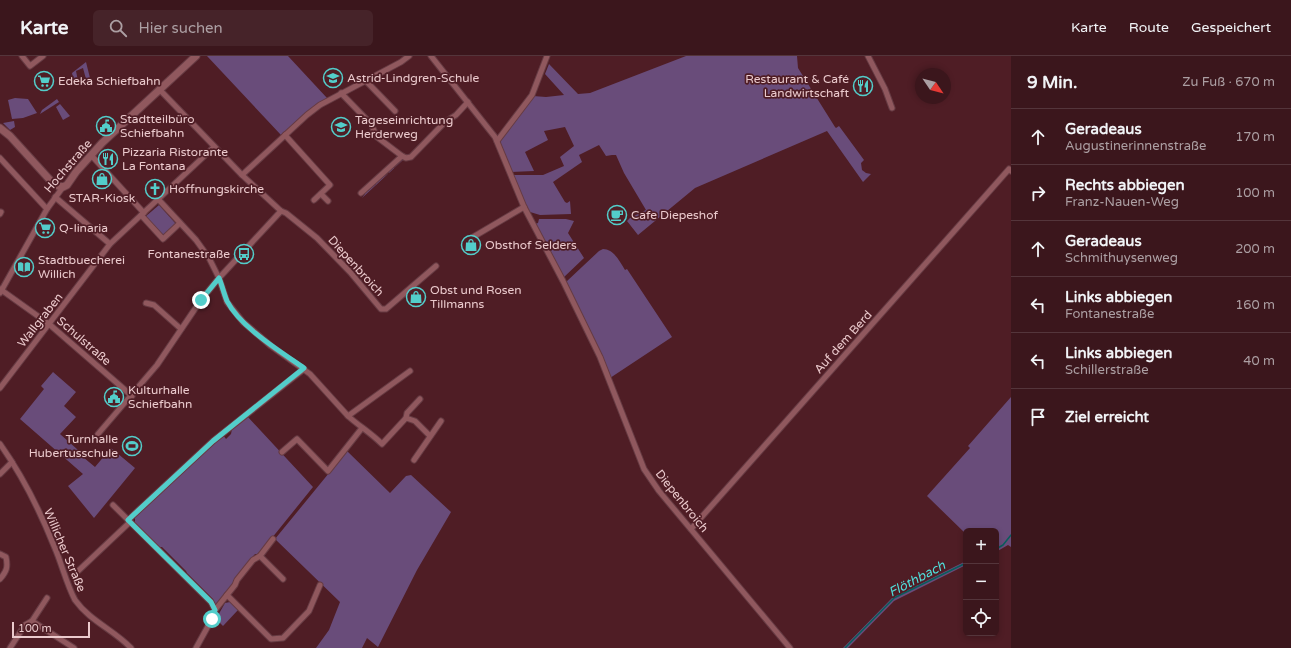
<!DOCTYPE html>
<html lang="de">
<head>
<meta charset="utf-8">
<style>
  body { margin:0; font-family:"Varela Round",sans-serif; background:#462329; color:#f1f3f6 }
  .controls { position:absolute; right:12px; bottom:12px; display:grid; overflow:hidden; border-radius:6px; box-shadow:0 2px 6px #0003 }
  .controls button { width:36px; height:36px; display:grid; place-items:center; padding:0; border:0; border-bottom:1px solid #54353b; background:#3b161c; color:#f1f3f6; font:20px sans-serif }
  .compass { position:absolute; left:915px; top:12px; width:36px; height:36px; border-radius:50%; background:#3b161c; box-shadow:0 2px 6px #0003; rotate:125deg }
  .scale { position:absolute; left:12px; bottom:10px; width:78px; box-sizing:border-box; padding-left:4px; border:2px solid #ebcacd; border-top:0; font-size:11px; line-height:14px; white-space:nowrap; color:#ebcacd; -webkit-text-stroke:3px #4f1d25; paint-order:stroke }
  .stop { position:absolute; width:12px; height:12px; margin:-9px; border:3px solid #53cdca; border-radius:50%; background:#fff }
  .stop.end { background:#53cdca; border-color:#fff; box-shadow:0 1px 4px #0008 }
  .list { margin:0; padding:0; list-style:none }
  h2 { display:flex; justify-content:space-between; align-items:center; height:52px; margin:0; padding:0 16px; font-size:17px }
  h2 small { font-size:13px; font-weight:400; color:#ac9fa3 }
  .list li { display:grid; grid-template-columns:26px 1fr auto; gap:12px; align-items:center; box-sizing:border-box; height:56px; padding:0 16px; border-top:1px solid #54353b }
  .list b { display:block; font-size:15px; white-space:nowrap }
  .list p { margin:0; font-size:13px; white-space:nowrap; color:#ac9fa3 }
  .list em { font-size:13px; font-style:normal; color:#ac9fa3 }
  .icon { flex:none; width:22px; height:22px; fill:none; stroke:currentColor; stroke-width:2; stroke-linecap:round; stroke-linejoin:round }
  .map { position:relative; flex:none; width:1011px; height:592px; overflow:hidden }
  header { display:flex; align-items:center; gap:24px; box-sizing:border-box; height:56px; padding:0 20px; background:#3b161c; border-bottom:1px solid #54353b }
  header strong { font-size:19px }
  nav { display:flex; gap:22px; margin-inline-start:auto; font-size:14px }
  .search { width:280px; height:36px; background:#462329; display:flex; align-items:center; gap:10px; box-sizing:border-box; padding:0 14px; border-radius:6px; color:#ac9fa3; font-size:15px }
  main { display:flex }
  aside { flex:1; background:#3b161c }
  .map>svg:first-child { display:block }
  .green { fill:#694c7a }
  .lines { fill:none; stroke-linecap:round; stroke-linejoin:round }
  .stream { stroke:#085e5c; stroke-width:1.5 }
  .street-casing { stroke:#663b43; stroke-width:7 }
  .secondary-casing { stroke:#663b43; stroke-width:9 }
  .street { stroke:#90585e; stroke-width:5 }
  .secondary { stroke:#90585e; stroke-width:7 }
  .route { stroke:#53cdca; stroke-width:5 }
  .labels { text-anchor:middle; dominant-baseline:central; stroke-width:3.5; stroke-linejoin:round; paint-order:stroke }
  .poi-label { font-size:12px; fill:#ebcacd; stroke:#4f1d25; text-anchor:start }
  .street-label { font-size:12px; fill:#ebcacd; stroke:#4f1d25 }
  .water-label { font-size:13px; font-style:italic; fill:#50dfdb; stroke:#4f1d25 }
</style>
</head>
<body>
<header>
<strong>Karte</strong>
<div class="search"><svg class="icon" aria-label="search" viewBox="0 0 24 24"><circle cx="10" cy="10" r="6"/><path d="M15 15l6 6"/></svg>Hier suchen</div>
<nav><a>Karte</a><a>Route</a><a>Gespeichert</a></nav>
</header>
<main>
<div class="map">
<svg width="1011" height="592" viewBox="0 0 1011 592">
  <rect width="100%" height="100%" fill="#4f1d25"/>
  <g class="green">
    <polygon points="207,0 288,0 327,42 303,59 281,79"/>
    <polygon points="686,0 797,0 798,12 835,71 836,72 839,70 864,104 861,107 862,114 866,117 871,118 863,126 827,75 695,132 638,179 627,165 630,162 646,154 624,117 616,99 612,99 606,100 599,89 579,99 582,106 553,126 565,146 567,147 570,145 571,158 540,159 530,156 527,153 513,119 543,119 564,110 560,101 574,90 565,71 544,75 548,84 525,96 534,115 511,116 500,89 500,86 502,83 533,40 546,41 564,39 545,18 549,8 578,38 590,37"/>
    <polygon points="86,6 90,22 86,23 83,12 76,15 78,25 74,26 72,17"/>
    <polygon points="15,42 28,43 37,57 23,62 12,63 8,44"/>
    <polygon points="57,43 59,46 40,58 42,54"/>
    <polygon points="60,48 70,60 63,64 56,51"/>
    <polygon points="14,65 15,71 10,74 3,67"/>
    <polygon points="402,103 404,103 362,142 365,138 364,137 367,134 368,135 376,128 375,127 389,117 388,115 392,111 394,112 401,105 400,104"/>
    <polygon points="159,149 176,168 163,180 145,161"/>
    <polygon points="539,163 566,163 574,165 568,177 584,202 563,222 535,168 538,167"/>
    <path d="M603 193C614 193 620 206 625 214L627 213 672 281 610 322 602 300 566 226 599 195Z"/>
    <polygon points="53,316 76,336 64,350 76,361 60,378 78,394 77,396 95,411 111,392 135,412 94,462 68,430 83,418 20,363 44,333 41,330"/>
    <polygon points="1011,341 1011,491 1008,489 996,496 996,475 966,475 966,478 927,440 970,392 968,390"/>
    <polygon points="247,360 313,431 259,498 255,498 233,525 235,527 216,550 213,543 187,517 186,515 162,491 159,491 135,467 135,461 215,386 223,379 226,383 231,378 232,373"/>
    <polygon points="347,395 390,437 406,420 411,419 451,456 417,514 378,591 367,582 362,592 316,592 329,574 340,546 275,483"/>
    <polygon points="966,505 966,509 894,545 848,592 843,592 892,542"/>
    <polygon points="230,546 238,554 223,570 216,563 225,547"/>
  </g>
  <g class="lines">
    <g class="stream">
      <polyline points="996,493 1003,489 1011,479"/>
      <polyline points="845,592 894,542 966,507"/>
    </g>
    <g class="street-casing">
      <g id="street">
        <polyline points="22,0 30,10 43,0"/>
        <polyline points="431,0 495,81 524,151 563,225 600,301 644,413 659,435 790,592"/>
        <polyline points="868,0 885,33 892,52"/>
        <polyline points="365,24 395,55"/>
        <polyline points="159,33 242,119 281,155 286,157 317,182 350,216 381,253 386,253 436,210"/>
        <polyline points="341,37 371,68 377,81 402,100"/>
        <polyline points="285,79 330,129 314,144"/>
        <polyline points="497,85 532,39 547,0"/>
        <polyline points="91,99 144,157"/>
        <polyline points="0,102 47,153"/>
        <polyline points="242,119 307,59 320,49 401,6 409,0"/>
        <polyline points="361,137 402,100 406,102 411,101 445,66 456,59 468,46"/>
        <polyline points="321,138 328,145"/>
        <polyline points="55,141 110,188"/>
        <polyline points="158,143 196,184 209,202 219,222 227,246 243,266 271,290 310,318 348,360 410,315"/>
        <polyline points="0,158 1,156"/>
        <polyline points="141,159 163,183 180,167"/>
        <polyline points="468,184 524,151"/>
        <polyline points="0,233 49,268 132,340"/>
        <polyline points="0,237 47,153 63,131"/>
        <polyline points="146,247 154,249 181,273"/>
        <polyline points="0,332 110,188 214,91"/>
        <path d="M348 360C359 370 371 377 382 388L406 362 415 365 430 380"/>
        <polyline points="406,362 407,357 420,343"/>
        <polyline points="98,378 157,309 201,244 219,222 281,155"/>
        <path d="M0 388C22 419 40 455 54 490 62 508 66 527 75 544 90 565 114 574 131 592"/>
        <polyline points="282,396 297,383 328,415 362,372"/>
        <polyline points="414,404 441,365"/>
        <polyline points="0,418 12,406"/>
        <polyline points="113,449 211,546 215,554 212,563 196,592"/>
        <polyline points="128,464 213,385 304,313"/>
        <polyline points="691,473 987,138 1009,113 1011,115"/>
        <path d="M0 498 6 501C8 511 7 515 0 523"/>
        <polyline points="260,500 283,523"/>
        <polyline points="77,516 130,466"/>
        <polyline points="227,539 271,583 283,582 309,555 320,529"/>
        <polyline points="215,554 235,529 237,524 253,504 260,500 273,483"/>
        <polyline points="32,565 47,542"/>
        <polyline points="10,592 25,569 32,565 74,592"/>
      </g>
    </g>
    <g class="secondary-casing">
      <polyline id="secondary" points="0,72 10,80 50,124 58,130 63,131 67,129 76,116 102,87 196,0"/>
    </g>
    <use href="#street" class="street"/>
    <use href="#secondary" class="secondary"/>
  </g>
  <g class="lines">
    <path class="route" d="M201 244 219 222C222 229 224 238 227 245 240 271 281 296 304 312L213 385 128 464 211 546 215 554 212 563"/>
  </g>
  <defs>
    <g id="school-ring" transform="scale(1)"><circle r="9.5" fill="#4f1d25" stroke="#53cdca" stroke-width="1.5"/><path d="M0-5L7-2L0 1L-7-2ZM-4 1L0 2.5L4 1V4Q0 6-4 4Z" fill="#53cdca"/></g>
    <g id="supermarket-ring" transform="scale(1)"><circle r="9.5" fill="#4f1d25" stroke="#53cdca" stroke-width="1.5"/><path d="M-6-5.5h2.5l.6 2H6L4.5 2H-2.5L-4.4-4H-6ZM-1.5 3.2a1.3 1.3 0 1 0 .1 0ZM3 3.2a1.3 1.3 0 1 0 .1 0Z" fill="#53cdca"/></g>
    <g id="restaurant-ring" transform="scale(1)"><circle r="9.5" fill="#4f1d25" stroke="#53cdca" stroke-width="1.5"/><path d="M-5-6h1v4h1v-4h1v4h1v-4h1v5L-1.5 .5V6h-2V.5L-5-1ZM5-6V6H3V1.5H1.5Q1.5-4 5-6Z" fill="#53cdca"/></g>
    <g id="civic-ring" transform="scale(1)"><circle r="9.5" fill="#4f1d25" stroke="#53cdca" stroke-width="1.5"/><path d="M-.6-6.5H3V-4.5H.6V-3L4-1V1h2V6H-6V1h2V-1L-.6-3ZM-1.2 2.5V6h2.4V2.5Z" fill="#53cdca"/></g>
    <g id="shop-ring" transform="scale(1)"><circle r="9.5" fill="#4f1d25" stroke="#53cdca" stroke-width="1.5"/><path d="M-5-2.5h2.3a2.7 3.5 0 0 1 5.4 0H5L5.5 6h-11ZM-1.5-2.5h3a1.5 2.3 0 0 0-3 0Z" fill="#53cdca"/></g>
    <g id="church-ring" transform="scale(1)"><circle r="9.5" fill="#4f1d25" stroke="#53cdca" stroke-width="1.5"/><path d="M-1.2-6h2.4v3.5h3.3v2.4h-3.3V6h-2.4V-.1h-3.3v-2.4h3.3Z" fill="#53cdca"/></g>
    <g id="cafe-ring" transform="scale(1)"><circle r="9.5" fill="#4f1d25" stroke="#53cdca" stroke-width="1.5"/><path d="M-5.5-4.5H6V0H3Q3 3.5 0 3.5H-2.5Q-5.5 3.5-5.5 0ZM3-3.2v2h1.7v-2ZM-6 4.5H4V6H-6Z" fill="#53cdca"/></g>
    <g id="bus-ring" transform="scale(1)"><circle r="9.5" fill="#4f1d25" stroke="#53cdca" stroke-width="1.5"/><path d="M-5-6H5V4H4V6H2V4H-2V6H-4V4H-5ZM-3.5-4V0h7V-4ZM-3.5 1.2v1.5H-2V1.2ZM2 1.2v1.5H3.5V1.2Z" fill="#53cdca"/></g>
    <g id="library-ring" transform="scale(1)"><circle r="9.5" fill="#4f1d25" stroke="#53cdca" stroke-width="1.5"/><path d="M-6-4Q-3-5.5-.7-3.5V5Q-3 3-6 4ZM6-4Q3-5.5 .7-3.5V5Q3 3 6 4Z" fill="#53cdca"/></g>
    <g id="stadium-ring" transform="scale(1)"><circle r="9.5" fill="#4f1d25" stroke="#53cdca" stroke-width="1.5"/><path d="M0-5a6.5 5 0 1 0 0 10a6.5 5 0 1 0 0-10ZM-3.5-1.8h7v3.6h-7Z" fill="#53cdca"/></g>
  </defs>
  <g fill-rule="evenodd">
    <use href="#school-ring" x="333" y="22"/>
    <use href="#supermarket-ring" x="44" y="25"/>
    <use href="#restaurant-ring" x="863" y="30"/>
    <use href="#civic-ring" x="106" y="70"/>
    <use href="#school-ring" x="341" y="71"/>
    <use href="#restaurant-ring" x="108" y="103"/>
    <use href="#shop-ring" x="102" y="123"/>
    <use href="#church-ring" x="155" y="133"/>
    <use href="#cafe-ring" x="617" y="159"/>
    <use href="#supermarket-ring" x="45" y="172"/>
    <use href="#shop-ring" x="471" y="189"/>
    <use href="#bus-ring" x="244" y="198"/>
    <use href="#library-ring" x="24" y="211"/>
    <use href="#shop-ring" x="416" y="241"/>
    <use href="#civic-ring" x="114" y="341"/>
    <use href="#stadium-ring" x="132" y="390"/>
  </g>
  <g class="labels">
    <g class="poi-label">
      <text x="347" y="22">Astrid-Lindgren-Schule</text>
      <text x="849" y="23" text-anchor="end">Restaurant &amp; Café<tspan x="849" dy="14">Landwirtschaft</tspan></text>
      <text x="58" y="25">Edeka Schiefbahn</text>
      <text x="120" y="63">Stadtteilbüro<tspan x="120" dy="14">Schiefbahn</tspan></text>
      <text x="355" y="64">Tageseinrichtung<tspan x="355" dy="14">Herderweg</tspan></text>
      <text x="122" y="96">Pizzaria Ristorante<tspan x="122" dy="14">La Fontana</tspan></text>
      <text x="169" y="133">Hoffnungskirche</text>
      <text x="102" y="142" text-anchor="middle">STAR-Kiosk</text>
      <text x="631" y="159">Cafe Diepeshof</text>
      <text x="59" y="172">Q-linaria</text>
      <text x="485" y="189">Obsthof Selders</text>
      <text x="230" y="198" text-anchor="end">Fontanestraße</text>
      <text x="38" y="204">Stadtbuecherei<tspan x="38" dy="14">Willich</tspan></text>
      <text x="430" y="234">Obst und Rosen<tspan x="430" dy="14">Tillmanns</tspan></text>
      <text x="128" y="334">Kulturhalle<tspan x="128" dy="14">Schiefbahn</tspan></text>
      <text x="118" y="383" text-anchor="end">Turnhalle<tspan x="118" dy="14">Hubertusschule</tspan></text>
    </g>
    <g class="street-label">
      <text transform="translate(68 110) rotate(-49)">Hochstraße</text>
      <text transform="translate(356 210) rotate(48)">Diepenbroich</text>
      <text transform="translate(40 264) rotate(-52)">Wallgraben</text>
      <text transform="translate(84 285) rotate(41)">Schulstraße</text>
      <text transform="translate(843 286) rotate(-48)">Auf dem Berd</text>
      <text transform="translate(682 445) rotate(51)">Diepenbroich</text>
      <text transform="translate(65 494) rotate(67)">Willicher Straße</text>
    </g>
    <g class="water-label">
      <text transform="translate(917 523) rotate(-28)">Flöthbach</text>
    </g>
  </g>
</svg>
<div class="controls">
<button>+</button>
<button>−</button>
<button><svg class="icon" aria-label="locate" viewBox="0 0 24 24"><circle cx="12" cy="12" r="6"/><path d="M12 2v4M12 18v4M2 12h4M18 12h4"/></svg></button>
</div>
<svg class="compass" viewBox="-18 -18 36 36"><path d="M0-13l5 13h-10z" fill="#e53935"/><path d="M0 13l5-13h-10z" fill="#ac9fa3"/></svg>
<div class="scale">100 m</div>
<div class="stop" style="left:212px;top:563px"></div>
<div class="stop end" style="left:201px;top:244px"></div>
</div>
<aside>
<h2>9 Min.<small>Zu Fuß · 670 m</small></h2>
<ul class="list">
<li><svg class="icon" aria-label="ahead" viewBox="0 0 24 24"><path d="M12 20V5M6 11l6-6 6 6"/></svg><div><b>Geradeaus</b><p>Augustinerinnenstraße</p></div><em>170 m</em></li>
<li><svg class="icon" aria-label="right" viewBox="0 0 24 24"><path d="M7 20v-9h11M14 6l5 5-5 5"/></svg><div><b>Rechts abbiegen</b><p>Franz-Nauen-Weg</p></div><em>100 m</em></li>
<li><svg class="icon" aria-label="ahead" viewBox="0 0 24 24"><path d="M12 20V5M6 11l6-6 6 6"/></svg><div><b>Geradeaus</b><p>Schmithuysenweg</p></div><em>200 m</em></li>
<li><svg class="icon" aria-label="left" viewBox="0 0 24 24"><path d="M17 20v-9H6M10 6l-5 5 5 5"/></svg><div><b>Links abbiegen</b><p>Fontanestraße</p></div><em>160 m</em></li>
<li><svg class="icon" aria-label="left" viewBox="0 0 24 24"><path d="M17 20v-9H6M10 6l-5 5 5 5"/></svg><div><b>Links abbiegen</b><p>Schillerstraße</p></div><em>40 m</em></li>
<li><svg class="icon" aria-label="arrive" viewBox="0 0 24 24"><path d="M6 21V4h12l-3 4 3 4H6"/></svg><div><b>Ziel erreicht</b></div></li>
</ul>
</aside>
</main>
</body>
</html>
